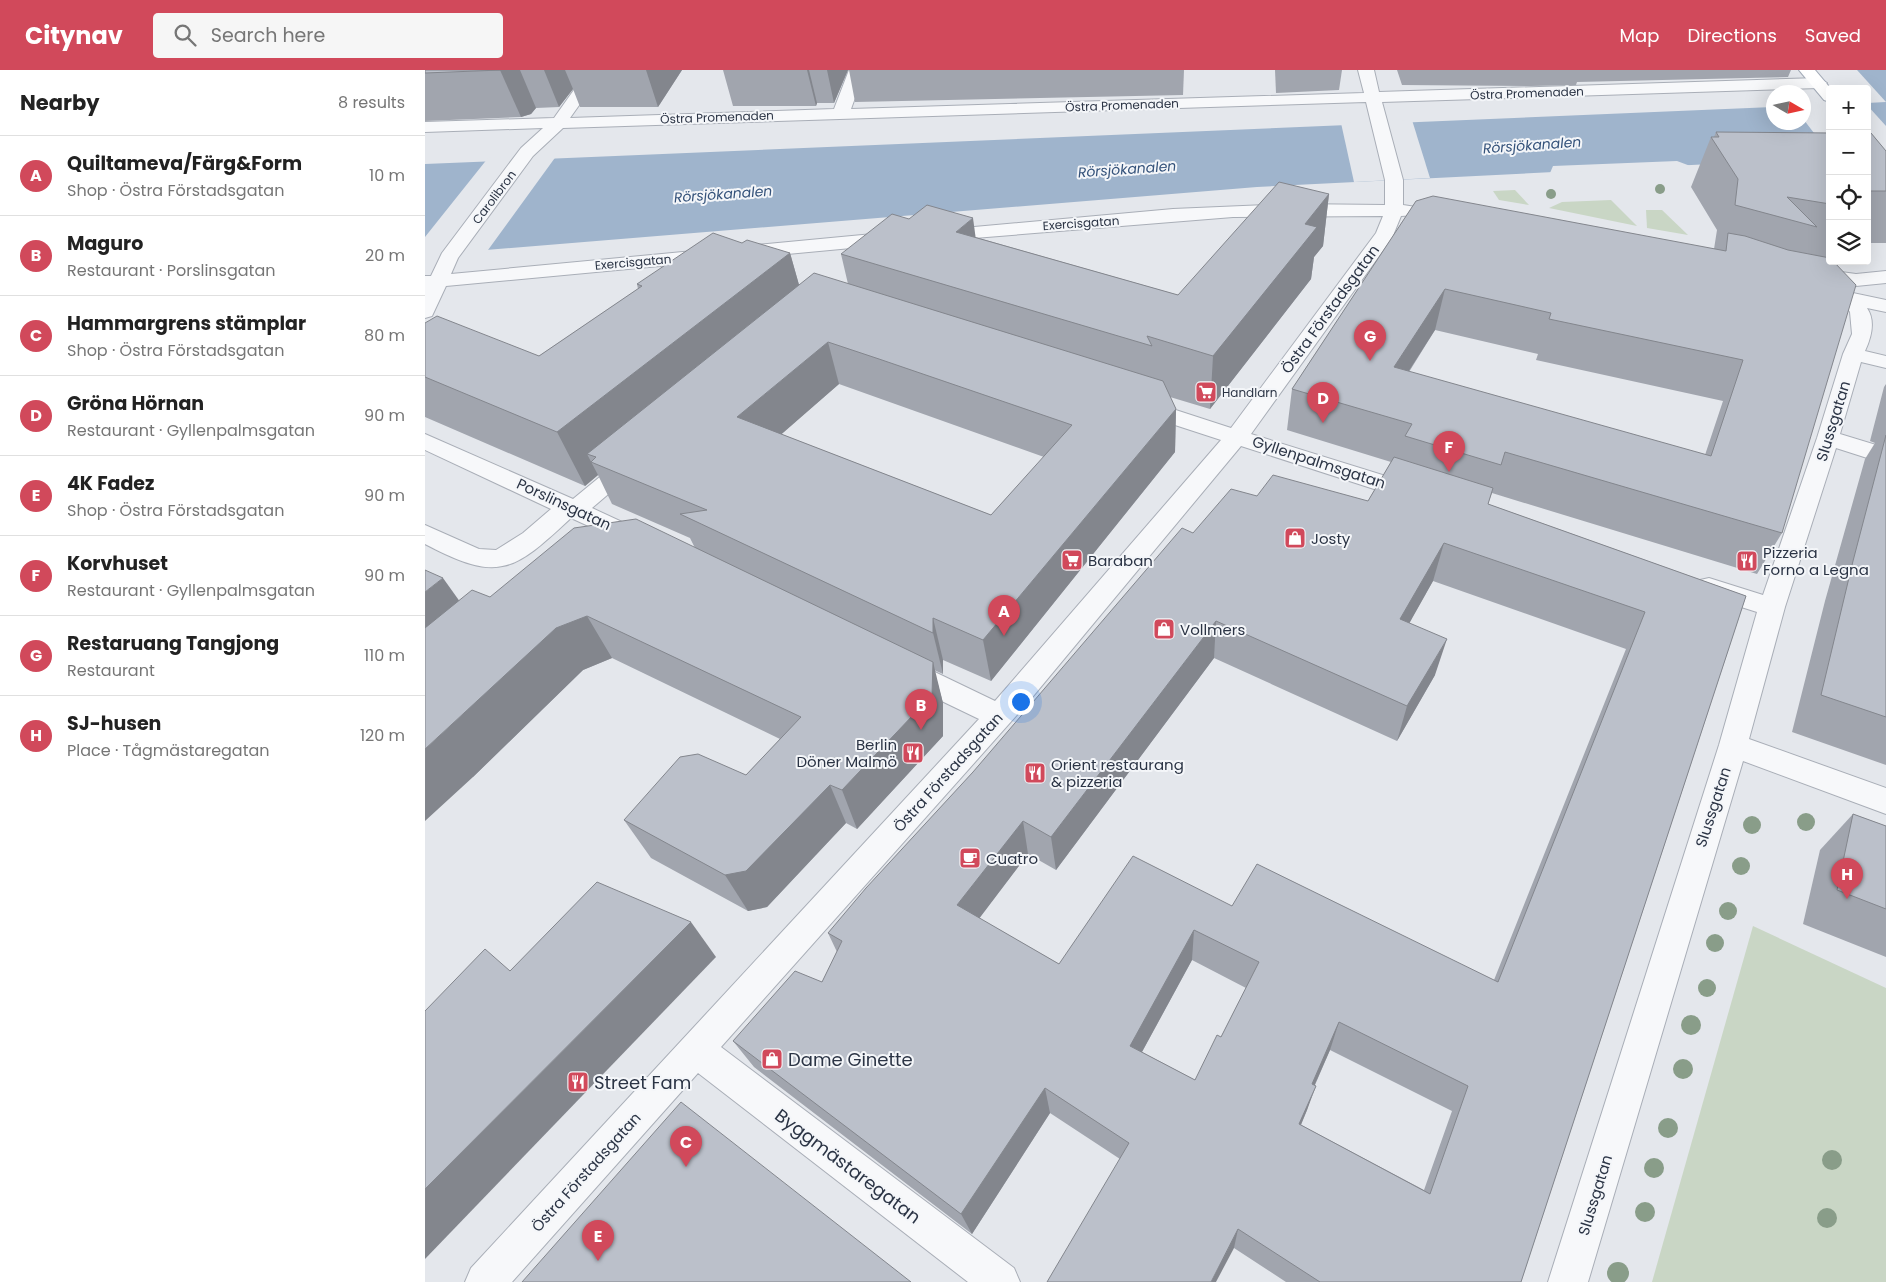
<!DOCTYPE html>
<html lang="en">
<head>
<meta charset="utf-8">
<style>
  body { margin:0; font-family:Poppins,sans-serif; background:#f6f6f6; color:#222 }
  .controls { position:absolute; right:15px; top:15px; display:grid; overflow:hidden; border-radius:5px; box-shadow:0 5px 20px #0002 }
  .controls button { width:45px; height:45px; display:grid; place-items:center; padding:0; border:0; border-bottom:1px solid #e0e0e0; background:#fff; color:#222; font:25px sans-serif }
  .compass { position:absolute; left:1341px; top:15px; width:45px; height:45px; border-radius:50%; background:#fff; box-shadow:0 5px 20px #0002; rotate:99deg }
  .you { position:absolute; left:595px; top:631px; width:18px; height:18px; margin:-12px; border:4px solid #fff; border-radius:50%; background:#1a73e8; box-shadow:0 0 0 8px #1a73e833 }
  .badge { display:grid; place-items:center; width:32px; height:32px; border-radius:50%; background:#d1495b; color:#fff; font-size:16px; font-weight:700 }
  .pin { position:absolute; translate:-50% -41px; filter:drop-shadow(0 1px 2px #0008) }
  .pin::after { content:''; position:absolute; top:26px; width:18px; height:15px; background:inherit; clip-path:polygon(0 0,100% 0,50% 100%) }
  .list { margin:0; padding:0; list-style:none }
  h2 { display:flex; justify-content:space-between; align-items:center; height:65px; margin:0; padding:0 20px; font-size:21px }
  h2 small { font-size:16px; font-weight:400; color:#767676 }
  .list li { display:grid; grid-template-columns:32px 1fr auto; gap:15px; align-items:center; box-sizing:border-box; height:80px; padding:0 20px; border-top:1px solid #e0e0e0 }
  .list b { display:block; font-size:19px; white-space:nowrap }
  .list p { margin:0; font-size:16px; white-space:nowrap; color:#767676 }
  .list em { font-size:16px; font-style:normal; color:#767676 }
  .icon { flex:none; width:28px; height:28px; fill:none; stroke:currentColor; stroke-width:2; stroke-linecap:round; stroke-linejoin:round }
  .map { position:relative; flex:none; width:1461px; height:1212px; overflow:hidden }
  header { display:flex; align-items:center; gap:30px; box-sizing:border-box; height:70px; padding:0 25px; background:#d1495b; color:#fff }
  header strong { font-size:24px }
  nav { display:flex; gap:28px; margin-inline-start:auto; font-size:18px }
  .search { width:350px; height:45px; background:#f6f6f6; display:flex; align-items:center; gap:12px; box-sizing:border-box; padding:0 18px; border-radius:5px; color:#767676; font-size:19px }
  main { display:flex }
  aside { flex:1; background:#fff }
  .map>svg:first-child { display:block }
  .green { fill:#c9d6c5 }
  .water { fill:#9fb4cc }
  .pier { fill:#e4e7ec }
  .lines { fill:none; stroke-linecap:round; stroke-linejoin:round }
  .minor-casing { stroke:#a9aeb7; stroke-width:2 }
  .major-casing { stroke:#a3abb8; stroke-width:2 }
  .minor { fill:#f7f8fa; fill-rule:evenodd }
  .major { fill:#fff; fill-rule:evenodd }
  .tree { fill:#899d89 }
  .wall { fill:#a1a5ae; fill-rule:evenodd }
  .shaded-wall { fill:#83868d }
  .building { fill:#bbc0ca; stroke:#83868d; fill-rule:evenodd }
  .labels { text-anchor:middle; dominant-baseline:central; stroke-width:4; stroke-linejoin:round; paint-order:stroke }
  .far-street-label { font-size:12px; fill:#2b3445; stroke:#f4f6f9 }
  .far-poi-label { font-size:12px; fill:#2b3445; stroke:#f4f6f9; text-anchor:start }
  .far-water-label { font-size:14px; font-style:italic; fill:#34527a; stroke:#f4f6f9 }
  .street-label { font-size:15px; fill:#2b3445; stroke:#f4f6f9 }
  .poi-label { font-size:15px; fill:#2b3445; stroke:#f4f6f9; text-anchor:start }
  .near-poi-label { font-size:18px; fill:#2b3445; stroke:#f4f6f9; text-anchor:start }
  .near-street-label { font-size:18px; fill:#2b3445; stroke:#f4f6f9 }
</style>
</head>
<body>
<header>
<strong>Citynav</strong>
<div class="search"><svg class="icon" aria-label="search" viewBox="0 0 24 24"><circle cx="10" cy="10" r="6"/><path d="M15 15l6 6"/></svg>Search here</div>
<nav><a>Map</a><a>Directions</a><a>Saved</a></nav>
</header>
<main>
<aside>
<h2>Nearby<small>8 results</small></h2>
<ul class="list">
<li><span class="badge">A</span><div><b>Quiltameva/Färg&amp;Form</b><p>Shop · Östra Förstadsgatan</p></div><em>10 m</em></li>
<li><span class="badge">B</span><div><b>Maguro</b><p>Restaurant · Porslinsgatan</p></div><em>20 m</em></li>
<li><span class="badge">C</span><div><b>Hammargrens stämplar</b><p>Shop · Östra Förstadsgatan</p></div><em>80 m</em></li>
<li><span class="badge">D</span><div><b>Gröna Hörnan</b><p>Restaurant · Gyllenpalmsgatan</p></div><em>90 m</em></li>
<li><span class="badge">E</span><div><b>4K Fadez</b><p>Shop · Östra Förstadsgatan</p></div><em>90 m</em></li>
<li><span class="badge">F</span><div><b>Korvhuset</b><p>Restaurant · Gyllenpalmsgatan</p></div><em>90 m</em></li>
<li><span class="badge">G</span><div><b>Restaruang Tangjong</b><p>Restaurant</p></div><em>110 m</em></li>
<li><span class="badge">H</span><div><b>SJ-husen</b><p>Place · Tågmästaregatan</p></div><em>120 m</em></li>
</ul>
</aside>
<div class="map">
<svg width="1461" height="1212" viewBox="0 0 1461 1212">
  <rect width="100%" height="100%" fill="#e4e7ec"/>
  <g class="green">
    <polygon points="1090,120 1104,135 1074,130 1068,121"/>
    <polygon points="1186,130 1212,156 1124,138 1137,132"/>
    <polygon points="1221,140 1237,140 1263,165 1222,158"/>
    <polygon points="1328,856 1461,918 1461,1212 1227,1212"/>
  </g>
  <g class="water">
    <polygon points="1432,0 1461,0 1461,32"/>
    <polygon points="1461,32 1461,86 1442,86 1442,33"/>
    <polygon points="1379,36 1405,88 832,117 0,185 0,94 1348,37 1348,52 1378,52"/>
  </g>
  <g class="pier">
    <polygon points="1405,32 1405,84 1379,50 1378,33"/>
    <polygon points="1442,35 1461,56 1461,88 1442,89"/>
    <polygon points="987,50 1005,108 929,112 916,53"/>
    <polygon points="132,85 63,180 64,182 0,187 0,167 63,88"/>
    <polygon points="1252,91 1268,97 1125,103 1128,96"/>
  </g>
  <g class="lines">
    <g class="minor-casing">
      <g id="minor">
        <polygon points="163,0 179,0 145,48 409,39 424,0 440,0 426,39 939,23 933,0 949,0 954,22 1394,8 1402,13 1394,18 957,32 978,110 978,135 991,137 994,141 991,145 976,146 967,168 826,364 996,417 1000,423 996,429 988,431 980,429 816,376 600,636 296,977 589,1198 595,1212 543,1212 273,1003 87,1212 40,1212 46,1198 554,649 471,609 467,601 471,593 481,590 491,593 570,631 796,370 707,341 704,336 707,331 715,329 723,331 806,358 951,163 958,146 808,147 512,171 505,169 503,165 505,161 748,139 867,134 960,135 960,110 941,32 138,58 108,86 33,188 26,204 469,162 476,164 478,168 476,172 469,174 21,216 7,246 0,248 0,206 6,206 17,183 96,78 118,58 0,62 0,52 129,48"/>
        <polygon points="1394,199 1431,204 1461,201 1461,213 1431,216 1387,209 1384,205 1387,201"/>
        <path d="M1390 215 1461 230V242L1442 238C1451 251 1446 268 1440 281L1461 286V298L1436 292 1415 364 1461 378V394L1411 378 1360 537 1324 669 1461 718V744L1318 691 1163 1212H1123L1294 675 1332 542 1275 524 1271 517 1275 510 1284 508 1338 525 1392 368 1418 284 1427 264 1425 242 1419 233 1383 225 1380 221 1383 217Z"/>
        <path d="M0 364 148 429 199 387 207 384 215 387 219 392 215 397 167 438 225 465 228 471 225 477 216 480 146 448C88 502 74 513 0 474V455L54 479 71 480 98 463 126 439 0 380Z"/>
      </g>
    </g>
    <g class="major-casing">
      <polygon id="major" points="1374,0 1390,0 1406,19 1405,32 1399,30"/>
    </g>
    <use href="#minor" class="minor"/>
    <use href="#major" class="major"/>
  </g>
  <g class="tree">
    <circle cx="1235" cy="119" r="5"/>
    <circle cx="1126" cy="124" r="5"/>
    <circle cx="1381" cy="752" r="9"/>
    <circle cx="1327" cy="755" r="9"/>
    <circle cx="1316" cy="796" r="9"/>
    <circle cx="1303" cy="841" r="9"/>
    <circle cx="1290" cy="873" r="9"/>
    <circle cx="1282" cy="918" r="9"/>
    <circle cx="1266" cy="955" r="10"/>
    <circle cx="1258" cy="999" r="10"/>
    <circle cx="1243" cy="1058" r="10"/>
    <circle cx="1407" cy="1090" r="10"/>
    <circle cx="1229" cy="1098" r="10"/>
    <circle cx="1220" cy="1142" r="10"/>
    <circle cx="1402" cy="1148" r="10"/>
    <circle cx="1193" cy="1203" r="11"/>
  </g>
  <g class="wall">
    <polygon points="0,0 257,0 233,37 155,37 148,19 134,37 111,38 106,44 96,47 0,51"/>
    <polygon points="298,0 423,0 409,33 392,33 391,36 308,36"/>
    <polygon points="424,0 759,0 758,25 430,32"/>
    <polygon points="850,0 917,0 914,20 851,23"/>
    <polygon points="972,0 1366,0 1363,7 1152,12 1151,15 1106,16 977,15"/>
    <path d="M1291 62 1405 63V191H1413V193L1408 192 1357 463 1332 504 1067 423 1063 434 1321 526 1096 1212H861L809 1178 695 1089 625 1043 547 1164 329 997 308 971 397 912 412 882 403 863 768 463 832 426 943 431 966 392 862 360 867 319 991 131 1289 179 1292 160 1266 117 1286 67H1289ZM1010 260 1113 284 1111 290 1298 331 1280 385 984 302ZM1008 511 1201 579 1069 910 807 836 634 894 554 848 603 784 631 800 789 588 972 671 1010 605 984 553ZM767 890 821 918 796 967 770 1010 717 982ZM905 980 1027 1041 999 1120 876 1055 882 1040 890 1015Z"/>
    <polygon points="1442,63 1461,81 1461,173 1442,173"/>
    <path d="M904 124 898 176 889 187 886 209 785 339 745 327 751 339 750 382 566 611 518 590V604L509 600 518 633V666L432 759 421 753 342 837 323 841 226 788 199 750 321 705 355 669 187 588 158 600 48 707 34 530 65 527 270 478 265 468 187 434 173 405 160 416 0 347V253L114 286 213 219 212 214 317 173 365 183 374 215 423 214 416 184 550 167 753 225ZM414 314 619 387 566 445 356 364Z"/>
    <polygon points="1461,314 1461,695 1367,662 1400,531 1440,389 1450,373 1445,371 1459,317"/>
    <polygon points="1428,744 1461,756 1461,887 1378,854 1395,780"/>
  </g>
  <g class="shaded-wall">
    <polygon points="75,0 95,0 111,38 106,44 96,47"/>
    <polygon points="119,0 140,0 148,19 134,37"/>
    <polygon points="221,0 257,0 233,37"/>
    <polygon points="382,0 384,0 392,33 391,36"/>
    <polygon points="402,0 423,0 409,33"/>
    <polygon points="904,124 898,176 889,187 886,209 785,339 788,286 880,154"/>
    <polygon points="548,148 555,200 531,162"/>
    <polygon points="365,183 380,236 171,387 162,384 173,405 160,416 132,362"/>
    <polygon points="1020,219 1010,260 960,338 969,297"/>
    <polygon points="403,272 414,314 327,390 312,347"/>
    <polygon points="751,339 750,382 566,611 558,570"/>
    <polygon points="1019,473 1008,511 966,586 975,549"/>
    <polygon points="18,508 48,550 0,591 0,522"/>
    <polygon points="162,546 187,588 158,600 48,707 0,751 0,679 131,558"/>
    <polygon points="508,548 518,590 518,604 508,563"/>
    <polygon points="791,551 789,588 631,800 626,767"/>
    <polygon points="1022,569 1010,605 972,671 982,636"/>
    <polygon points="508,592 518,633 518,666 432,759 417,720"/>
    <polygon points="405,715 421,753 342,837 323,841 300,805"/>
    <polygon points="598,751 603,784 541,866 532,835"/>
    <polygon points="266,852 291,887 0,1189 0,1119"/>
    <polygon points="769,860 767,890 706,1002 705,976"/>
    <polygon points="914,952 905,980 879,1039 887,1014"/>
    <polygon points="891,1016 882,1040 866,1078 874,1054"/>
    <polygon points="620,1018 625,1043 547,1164 536,1144"/>
    <polygon points="813,1159 809,1178 791,1212 786,1212"/>
  </g>
  <g class="building">
    <polygon points="0,0 76,0 0,3"/>
    <polygon points="1291,62 1405,63 1405,134 1362,127 1392,157 1310,135 1313,109 1286,67 1294,67"/>
    <polygon points="1442,63 1446,63 1461,81 1461,121 1442,121"/>
    <polygon points="854,112 904,124 880,154 892,157 788,286 722,266 727,276 416,184 467,144 484,149 502,135 548,148 531,162 753,225"/>
    <path d="M1008 126 1301 181 1303 163 1320 166 1363 180 1405 188V191H1408L1431 215 1357 463 1080 382 1076 395 980 366 987 354 867 319 991 131ZM1020 219 1126 243 1124 249 1318 290 1286 386 969 297Z"/>
    <polygon points="288,163 317,173 322,170 365,183 132,362 0,307 0,253 12,246 114,286 217,216 212,214"/>
    <path d="M389 203 738 311 751 339 558 570 508 548V563L255 444 282 440 166 392 171 387 162 384ZM403 272 454 289 647 355 566 445 312 347Z"/>
    <polygon points="1461,365 1461,647 1396,625 1428,491"/>
    <path d="M969 387 1068 418 1063 434 1321 526 1096 1212H895L813 1159 786 1212H622L704 1073 620 1018 536 1144 308 971 370 901 397 912 417 871 403 863 441 818 548 702 757 458 768 463 806 419 832 426 848 405 943 431ZM1019 473 1220 542 1073 912 832 794 807 836 708 786 634 894 532 835 598 751 626 767 791 551 982 636 1022 569 975 549ZM769 860 834 892 796 967 792 965 770 1010 705 976ZM914 952 1043 1016 1005 1124 874 1054 891 1016 887 1014Z"/>
    <polygon points="211,449 508,592 507,625 417,720 405,715 321,801 300,805 199,750 255,687 273,684 321,705 376,647 162,546 131,558 0,679 0,558 47,520 65,527 149,458"/>
    <polygon points="0,500 18,508 0,522"/>
    <polygon points="1428,744 1461,756 1461,839 1412,820"/>
    <polygon points="172,812 266,852 0,1119 0,941 60,879 85,901"/>
    <polygon points="256,1032 486,1212 97,1212"/>
  </g>
  <defs>
    <g id="supermarket-square" transform="scale(1.125)"><rect x="-9" y="-9" width="18" height="18" rx="4" fill="#d1495b" stroke="#f4f6f9"/><path d="M-6-5.5h2.5l.6 2H6L4.5 2H-2.5L-4.4-4H-6ZM-1.5 3.2a1.3 1.3 0 1 0 .1 0ZM3 3.2a1.3 1.3 0 1 0 .1 0Z" fill="#fff"/></g>
    <g id="shop-square" transform="scale(1.125)"><rect x="-9" y="-9" width="18" height="18" rx="4" fill="#d1495b" stroke="#f4f6f9"/><path d="M-5-2.5h2.3a2.7 3.5 0 0 1 5.4 0H5L5.5 6h-11ZM-1.5-2.5h3a1.5 2.3 0 0 0-3 0Z" fill="#fff"/></g>
    <g id="restaurant-square" transform="scale(1.125)"><rect x="-9" y="-9" width="18" height="18" rx="4" fill="#d1495b" stroke="#f4f6f9"/><path d="M-5-6h1v4h1v-4h1v4h1v-4h1v5L-1.5 .5V6h-2V.5L-5-1ZM5-6V6H3V1.5H1.5Q1.5-4 5-6Z" fill="#fff"/></g>
    <g id="cafe-square" transform="scale(1.125)"><rect x="-9" y="-9" width="18" height="18" rx="4" fill="#d1495b" stroke="#f4f6f9"/><path d="M-5.5-4.5H6V0H3Q3 3.5 0 3.5H-2.5Q-5.5 3.5-5.5 0ZM3-3.2v2h1.7v-2ZM-6 4.5H4V6H-6Z" fill="#fff"/></g>
  </defs>
  <g fill-rule="evenodd">
    <use href="#supermarket-square" x="781" y="322"/>
    <use href="#shop-square" x="870" y="468"/>
    <use href="#supermarket-square" x="647" y="490"/>
    <use href="#restaurant-square" x="1322" y="491"/>
    <use href="#shop-square" x="739" y="559"/>
    <use href="#restaurant-square" x="488" y="683"/>
    <use href="#restaurant-square" x="610" y="703"/>
    <use href="#cafe-square" x="545" y="788"/>
    <use href="#shop-square" x="347" y="989"/>
    <use href="#restaurant-square" x="153" y="1012"/>
  </g>
  <g class="labels">
    <g class="far-street-label">
      <text transform="translate(1102 23) rotate(-2)">Östra Promenaden</text>
      <text transform="translate(697 35) rotate(-2)">Östra Promenaden</text>
      <text transform="translate(292 47) rotate(-2)">Östra Promenaden</text>
      <text transform="translate(69 127) rotate(-53)">Carolibron</text>
      <text transform="translate(656 153) rotate(-4)">Exercisgatan</text>
      <text transform="translate(208 192) rotate(-5)">Exercisgatan</text>
    </g>
    <g class="far-poi-label">
      <text x="797" y="322">Handlarn</text>
    </g>
    <g class="far-water-label">
      <text transform="translate(1107 75) rotate(-4)">Rörsjökanalen</text>
      <text transform="translate(702 99) rotate(-4)">Rörsjökanalen</text>
      <text transform="translate(298 124) rotate(-4)">Rörsjökanalen</text>
    </g>
    <g class="street-label">
      <text transform="translate(905 239) rotate(-54)">Östra Förstadsgatan</text>
      <text transform="translate(1408 351) rotate(-73)">Slussgatan</text>
      <text transform="translate(894 392) rotate(18)">Gyllenpalmsgatan</text>
      <text transform="translate(139 434) rotate(25)">Porslinsgatan</text>
      <text transform="translate(523 702) rotate(-48)">Östra Förstadsgatan</text>
      <text transform="translate(1288 737) rotate(-72)">Slussgatan</text>
      <text transform="translate(161 1102) rotate(-48)">Östra Förstadsgatan</text>
      <text transform="translate(1170 1125) rotate(-73)">Slussgatan</text>
    </g>
    <g class="poi-label">
      <text x="886" y="468">Josty</text>
      <text x="1338" y="482">Pizzeria<tspan x="1338" dy="17">Forno a Legna</tspan></text>
      <text x="663" y="490">Baraban</text>
      <text x="755" y="559">Vollmers</text>
      <text x="472" y="674" text-anchor="end">Berlin<tspan x="472" dy="17">Döner Malmö</tspan></text>
      <text x="626" y="694">Orient restaurang<tspan x="626" dy="17">&amp; pizzeria</tspan></text>
      <text x="561" y="788">Cuatro</text>
    </g>
    <g class="near-poi-label">
      <text x="363" y="989">Dame Ginette</text>
      <text x="169" y="1012">Street Fam</text>
    </g>
    <g class="near-street-label">
      <text transform="translate(423 1096) rotate(37)">Byggmästaregatan</text>
    </g>
  </g>
</svg>
<div class="controls">
<button>+</button>
<button>−</button>
<button><svg class="icon" aria-label="locate" viewBox="0 0 24 24"><circle cx="12" cy="12" r="6"/><path d="M12 2v4M12 18v4M2 12h4M18 12h4"/></svg></button>
<button><svg class="icon" aria-label="layers" viewBox="0 0 24 24"><path d="M12 4l9 5-9 5-9-5zM3 14l9 5 9-5"/></svg></button>
</div>
<svg class="compass" viewBox="-18 -18 36 36"><path d="M0-13l5 13h-10z" fill="#e53935"/><path d="M0 13l5-13h-10z" fill="#767676"/></svg>
<div class="you"></div>
<div class="pin badge" style="left:579px;top:566px">A</div>
<div class="pin badge" style="left:496px;top:660px">B</div>
<div class="pin badge" style="left:261px;top:1097px">C</div>
<div class="pin badge" style="left:898px;top:353px">D</div>
<div class="pin badge" style="left:173px;top:1191px">E</div>
<div class="pin badge" style="left:1024px;top:402px">F</div>
<div class="pin badge" style="left:945px;top:291px">G</div>
<div class="pin badge" style="left:1422px;top:829px">H</div>
</div>
</main>
</body>
</html>
